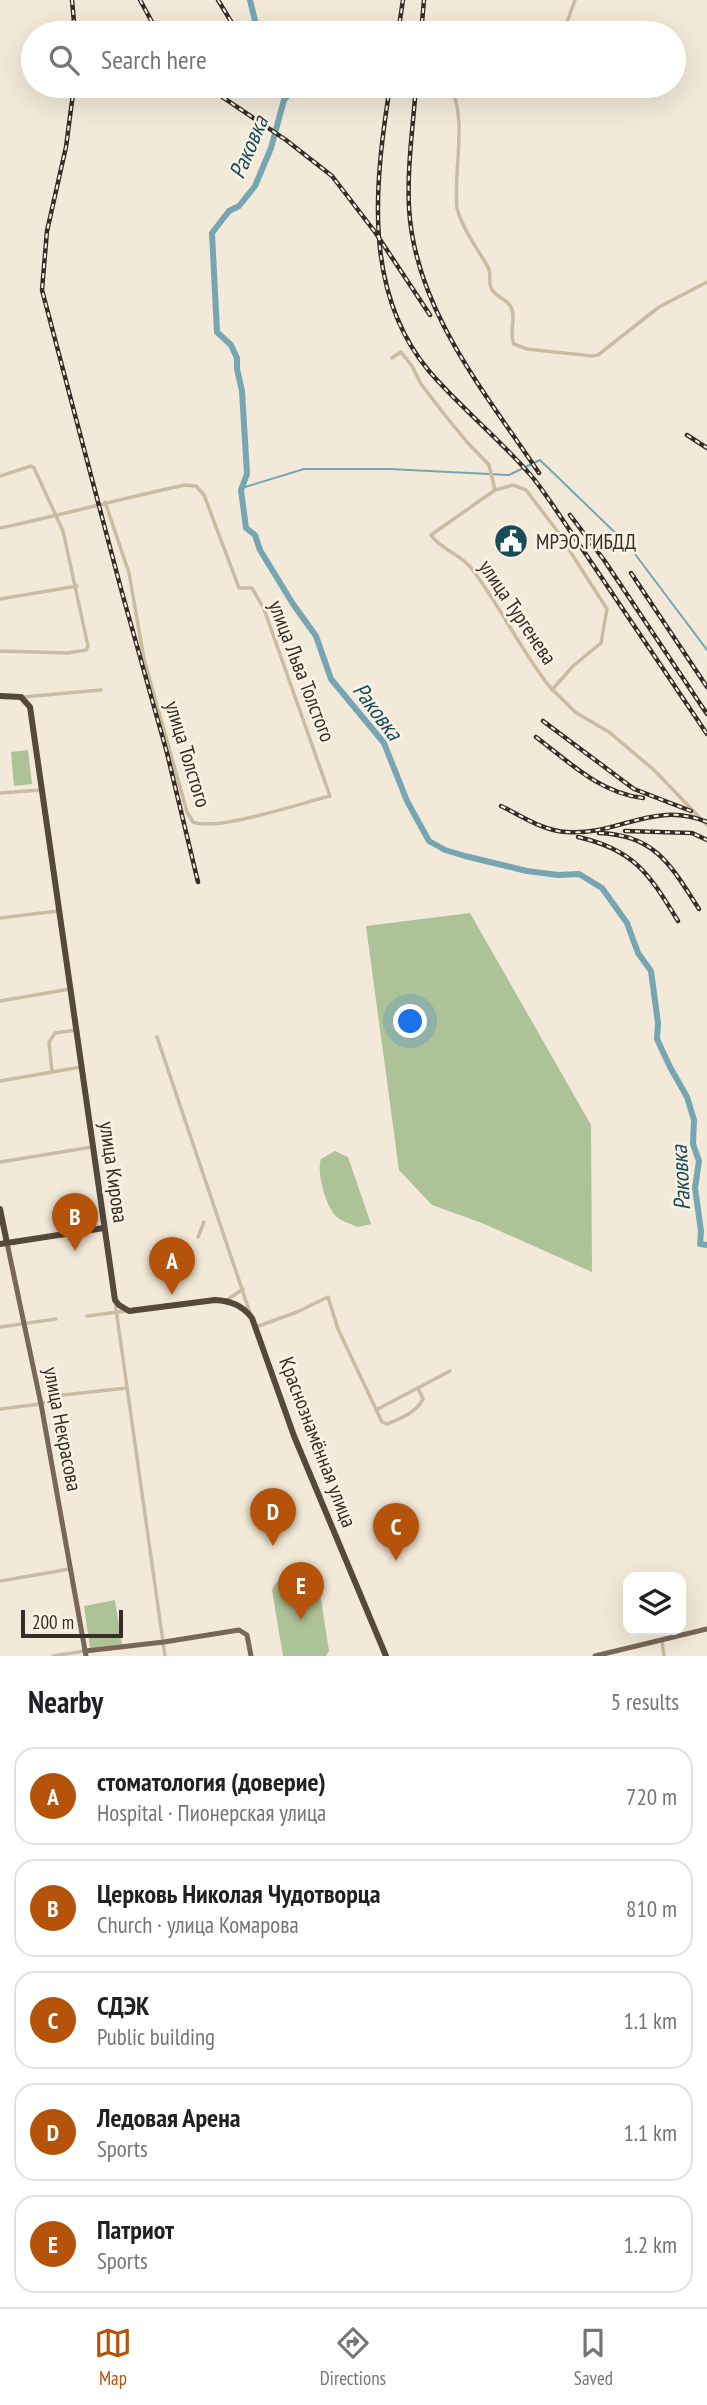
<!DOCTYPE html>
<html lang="en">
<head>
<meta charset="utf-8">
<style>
  body { margin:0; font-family:"PT Sans Narrow",sans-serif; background:#f2f2f2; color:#202124 }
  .controls { position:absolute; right:21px; bottom:21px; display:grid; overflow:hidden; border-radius:14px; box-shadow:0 7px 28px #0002 }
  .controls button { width:63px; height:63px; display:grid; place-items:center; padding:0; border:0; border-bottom:2px solid #e0e0e0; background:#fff; color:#202124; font:35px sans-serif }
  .scale { position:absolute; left:21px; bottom:18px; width:102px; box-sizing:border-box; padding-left:7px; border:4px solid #352d26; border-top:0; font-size:19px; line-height:24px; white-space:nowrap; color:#352d26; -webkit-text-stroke:5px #faf3e4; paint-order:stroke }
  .you { position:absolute; left:411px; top:1022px; width:24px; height:24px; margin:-18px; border:5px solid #fff; border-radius:50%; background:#1a73e8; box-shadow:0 0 0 10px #1a73e833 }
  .badge { display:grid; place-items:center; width:46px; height:46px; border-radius:50%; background:#b45309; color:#fff; font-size:23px; font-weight:700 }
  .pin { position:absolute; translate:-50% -58px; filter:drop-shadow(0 2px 4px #0008) }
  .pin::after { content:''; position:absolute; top:37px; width:24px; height:21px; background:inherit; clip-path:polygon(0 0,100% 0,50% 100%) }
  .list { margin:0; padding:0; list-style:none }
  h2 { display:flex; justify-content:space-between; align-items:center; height:91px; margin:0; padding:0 28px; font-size:30px }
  h2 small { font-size:23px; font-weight:400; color:#757577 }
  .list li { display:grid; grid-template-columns:46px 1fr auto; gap:21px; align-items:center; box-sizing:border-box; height:98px; margin:0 14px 14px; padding:0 14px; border:2px solid #e0e0e0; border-radius:21px }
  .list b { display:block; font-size:26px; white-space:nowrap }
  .list p { margin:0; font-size:23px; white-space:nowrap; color:#757577 }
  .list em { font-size:23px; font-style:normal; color:#757577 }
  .icon { flex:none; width:38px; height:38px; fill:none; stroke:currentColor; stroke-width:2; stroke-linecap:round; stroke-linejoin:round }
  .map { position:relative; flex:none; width:707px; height:1656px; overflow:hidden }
  .search { position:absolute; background:#fff; box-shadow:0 7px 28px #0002; left:21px; right:21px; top:21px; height:77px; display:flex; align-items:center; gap:18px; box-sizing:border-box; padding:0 24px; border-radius:38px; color:#757577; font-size:26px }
  .sheet { height:651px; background:#fff }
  nav { display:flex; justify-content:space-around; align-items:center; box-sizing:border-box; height:98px; border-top:2px solid #e0e0e0; background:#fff; font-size:19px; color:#757577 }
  nav a { display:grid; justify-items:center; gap:4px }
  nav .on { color:#b45309 }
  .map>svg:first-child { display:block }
  .green { fill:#aec297 }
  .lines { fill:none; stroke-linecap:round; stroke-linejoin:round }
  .stream { stroke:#75a6b1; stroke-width:2 }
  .river { stroke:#75a6b1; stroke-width:6 }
  .minor { stroke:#cbbba3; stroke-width:3.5 }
  .major { stroke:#786656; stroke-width:5 }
  .highway { stroke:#57483c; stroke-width:6 }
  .rail-casing { stroke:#352d26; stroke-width:4.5 }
  .rail { stroke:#faf3e4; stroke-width:2; stroke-dasharray:5; stroke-linecap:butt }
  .labels { text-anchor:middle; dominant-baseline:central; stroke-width:5; stroke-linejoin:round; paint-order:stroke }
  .poi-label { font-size:21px; fill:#352d26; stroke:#faf3e4; text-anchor:start }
  .street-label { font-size:21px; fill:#352d26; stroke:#faf3e4 }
  .water-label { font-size:23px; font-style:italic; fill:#194c59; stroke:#faf3e4 }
</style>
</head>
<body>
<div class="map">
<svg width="707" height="1656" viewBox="0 0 707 1656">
  <rect width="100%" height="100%" fill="#f2e9d8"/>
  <g class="green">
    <polygon points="28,750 32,784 14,786 11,752"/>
    <polygon points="470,913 591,1125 592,1272 482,1223 432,1205 399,1170 366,926"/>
    <path d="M335 1151 348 1157 371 1224 358 1227C351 1224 343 1222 337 1217 326 1208 316 1171 321 1159Z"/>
    <path d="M303 1574 318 1580 329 1651 326 1656H283L272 1590C277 1577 290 1574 303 1574Z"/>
    <polygon points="115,1600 122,1644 90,1648 84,1606"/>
  </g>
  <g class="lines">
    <polyline class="stream" points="242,488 304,469 389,469 509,475 540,460 629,546 707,650"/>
    <g class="river">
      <polyline points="250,0 258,33"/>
      <polyline points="287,86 289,94 284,100 271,148 255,186 239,206 229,211 212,233 217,332 231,345 237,358 237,369 242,391 247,474 241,490 246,528 255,535 260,550 293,604 316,636 331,679 384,743 407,801 429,841 445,850 465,856 527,871 558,875 579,874 602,888 627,923 638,953 651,971 658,1023 657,1039 670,1067 687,1097 694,1120 693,1144 699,1161 695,1188 701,1231 700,1244 707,1245"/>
    </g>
    <g class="minor">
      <polyline points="453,33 463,27 475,25 528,33"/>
      <polyline points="561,33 565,28 575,0"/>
      <path d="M450 86C468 118 453 171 457 208 463 230 477 248 488 267 492 274 488 281 491 288 495 297 506 298 511 307 517 319 508 331 514 344L527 349 592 356 598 355 659 307 707 282"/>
      <polyline points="392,358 401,352 412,366 421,384 444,414 467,442 489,465 495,490"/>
      <polyline points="0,476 31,466 34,468 63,531 88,646 86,650 68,653 0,651"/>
      <path d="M0 528C62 515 123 498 185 485L196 486 204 495 239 588H252L264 609 330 796C302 803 215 832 193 822L187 812 144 659 129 573 105 502"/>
      <polyline points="0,599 77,586"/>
      <path d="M552 690 573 666 601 643 607 609 555 528 526 490 513 485 495 490 431 535C441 550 461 554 472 569 500 606 520 649 549 686L575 712 609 732 654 770 707 825"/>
      <polyline points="23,697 101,690"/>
      <polyline points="0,793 41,790"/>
      <polyline points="0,918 58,911"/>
      <polyline points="0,1001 70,989"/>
      <polyline points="157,1037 250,1313"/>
      <polyline points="52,1072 49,1042 55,1033 76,1030"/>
      <polyline points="0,1081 81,1067"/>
      <polyline points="0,1162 92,1147"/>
      <polyline points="198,1237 204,1222"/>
      <polyline points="227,1300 243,1289"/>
      <polyline points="115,1302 165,1656"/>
      <polyline points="87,1316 126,1311"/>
      <polyline points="0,1327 56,1319"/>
      <path d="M256 1327 297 1312 328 1297 338 1329 382 1422 387 1424C400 1419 417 1412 423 1399L418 1388"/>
      <polyline points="0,1409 41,1404 63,1395 127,1388"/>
      <polyline points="376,1410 450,1371"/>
      <polyline points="0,1581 70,1569"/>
      <polyline points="662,1641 664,1656"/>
      <polyline points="53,1656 85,1651"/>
    </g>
    <g class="major">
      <polyline points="7,1243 41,1404 86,1656"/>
      <polyline points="85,1651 164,1642 239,1630 247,1635 251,1656"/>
      <polyline points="595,1656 707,1629"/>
    </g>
    <g class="highway">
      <path d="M0 696 21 697 30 707 115 1300 119 1305 129 1311 215 1300C231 1301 242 1305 252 1318L294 1436 386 1656"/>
      <polyline points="0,1209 7,1243"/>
      <polyline points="0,1244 104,1228"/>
    </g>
    <g class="rail-casing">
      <g id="rail">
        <polyline points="72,0 75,33"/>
        <polyline points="140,0 158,33"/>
        <polyline points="218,0 238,33"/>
        <polyline points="398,33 403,0"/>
        <polyline points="421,33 424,0"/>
        <polyline points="74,86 66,147 47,231 42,290 121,589 167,753 198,882"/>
        <polyline points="206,86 286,140 332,176 375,232 430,315"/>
        <path d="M390 86C375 182 362 291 429 371 459 406 496 436 526 470 536 480 544 493 552 504L707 734"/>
        <path d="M416 86C413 127 407 167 409 208 415 310 485 392 539 473"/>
        <polyline points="687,435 707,448"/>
        <polyline points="570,515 604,560 707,714"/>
        <polyline points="631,573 707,687"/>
        <polyline points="543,721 634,789 691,811"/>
        <path d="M536 737C569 762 600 793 643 798"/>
        <path d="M501 806C522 816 543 831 567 832 618 836 653 800 707 822"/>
        <polyline points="625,831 692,833 707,840"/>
        <path d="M599 833C656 835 671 866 699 909"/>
        <path d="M578 837C635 850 649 874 678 921"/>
      </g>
    </g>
    <use href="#rail" class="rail"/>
  </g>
  <defs>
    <g id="civic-disc" transform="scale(1.75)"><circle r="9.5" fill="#194c59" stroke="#faf3e4"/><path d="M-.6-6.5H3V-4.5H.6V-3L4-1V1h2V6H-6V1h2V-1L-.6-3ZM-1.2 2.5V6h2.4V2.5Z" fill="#fff"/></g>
  </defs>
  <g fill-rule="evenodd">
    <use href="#civic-disc" x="511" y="541"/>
  </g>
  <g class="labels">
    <g class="poi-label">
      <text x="536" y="541">МРЭО ГИБДД</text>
    </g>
    <g class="street-label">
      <text transform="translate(518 612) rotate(56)">улица Тургенева</text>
      <text transform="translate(302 671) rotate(69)">улица Льва Толстого</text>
      <text transform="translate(188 754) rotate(73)">улица Толстого</text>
      <text transform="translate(114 1172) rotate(82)">улица Кирова</text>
      <text transform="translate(63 1429) rotate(79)">улица Некрасова</text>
      <text transform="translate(318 1442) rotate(69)">Краснознамённая улица</text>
    </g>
    <g class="water-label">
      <text transform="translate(248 147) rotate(-67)">Раковка</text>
      <text transform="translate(378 711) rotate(53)">Раковка</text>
      <text transform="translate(680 1178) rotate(-93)">Раковка</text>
    </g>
  </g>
</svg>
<div class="controls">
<button><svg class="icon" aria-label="layers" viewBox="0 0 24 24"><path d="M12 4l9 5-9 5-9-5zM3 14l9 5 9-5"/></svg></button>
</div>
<div class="scale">200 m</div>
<div class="you"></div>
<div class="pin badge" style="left:172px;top:1295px">A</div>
<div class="pin badge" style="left:75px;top:1251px">B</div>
<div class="pin badge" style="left:396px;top:1561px">C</div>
<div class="pin badge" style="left:273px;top:1546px">D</div>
<div class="pin badge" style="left:301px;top:1620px">E</div>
<div class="search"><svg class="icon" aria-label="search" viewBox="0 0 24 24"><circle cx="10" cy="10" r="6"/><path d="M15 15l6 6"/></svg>Search here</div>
</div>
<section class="sheet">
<h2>Nearby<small>5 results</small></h2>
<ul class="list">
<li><span class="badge">A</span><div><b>стоматология (доверие)</b><p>Hospital · Пионерская улица</p></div><em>720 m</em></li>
<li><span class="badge">B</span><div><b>Церковь Николая Чудотворца</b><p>Church · улица Комарова</p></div><em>810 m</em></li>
<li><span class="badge">C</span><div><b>СДЭК</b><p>Public building</p></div><em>1.1 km</em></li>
<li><span class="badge">D</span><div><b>Ледовая Арена</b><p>Sports</p></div><em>1.1 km</em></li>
<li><span class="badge">E</span><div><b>Патриот</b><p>Sports</p></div><em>1.2 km</em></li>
</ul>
</section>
<nav>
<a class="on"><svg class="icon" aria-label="map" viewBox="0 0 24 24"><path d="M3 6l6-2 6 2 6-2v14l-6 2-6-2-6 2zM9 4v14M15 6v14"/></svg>Map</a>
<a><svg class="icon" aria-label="directions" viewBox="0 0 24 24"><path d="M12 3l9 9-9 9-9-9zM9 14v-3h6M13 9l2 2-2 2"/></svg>Directions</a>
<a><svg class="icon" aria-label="saved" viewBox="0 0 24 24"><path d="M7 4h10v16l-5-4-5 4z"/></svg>Saved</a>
</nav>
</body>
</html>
